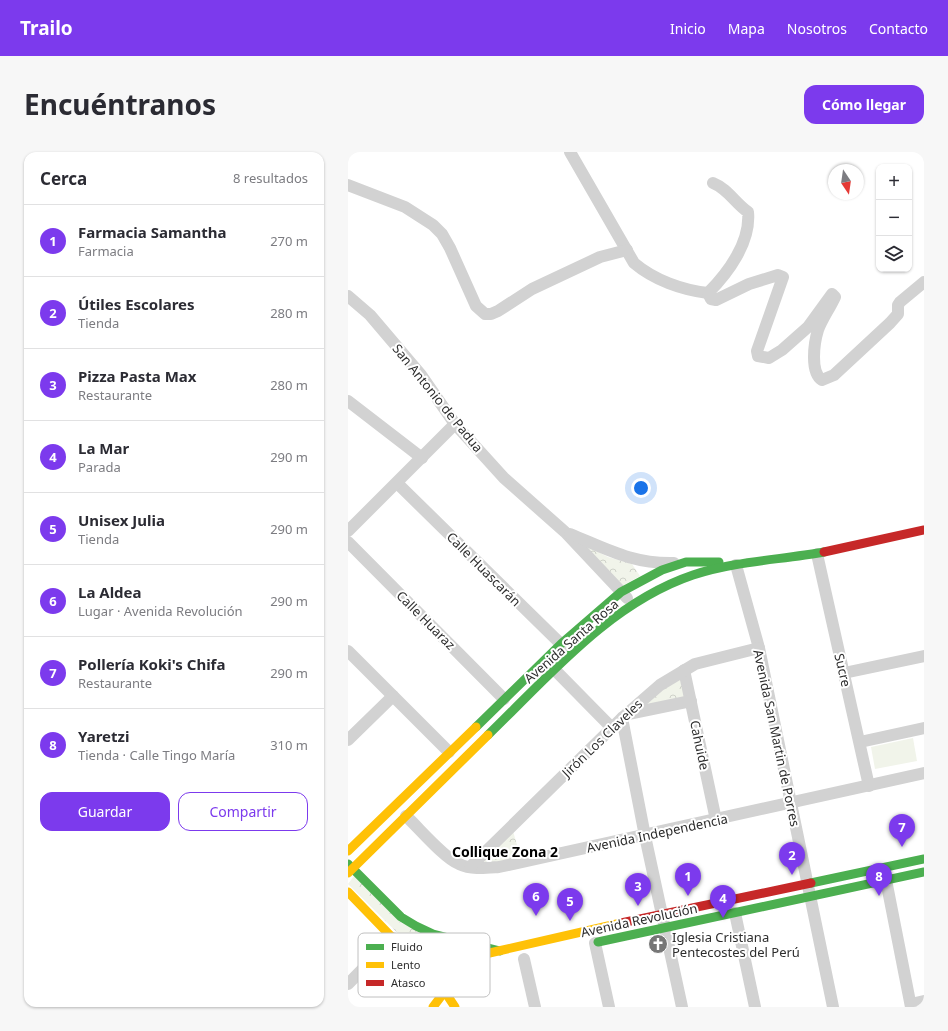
<!DOCTYPE html>
<html lang="es">
<head>
<meta charset="utf-8">
<style>
  body { margin:0; font-family:"Noto Sans",sans-serif; background:#f7f7f7; color:#2b2b33 }
  .controls { position:absolute; right:12px; top:12px; display:grid; overflow:hidden; border-radius:8px; box-shadow:0 1px 3px #0004 }
  .controls button { width:36px; height:36px; display:grid; place-items:center; padding:0; border:0; border-bottom:1px solid #e1e1e2; background:#fff; color:#2b2b33; font:20px sans-serif }
  .compass { position:absolute; left:480px; top:12px; width:36px; height:36px; border-radius:50%; background:#fff; box-shadow:0 1px 3px #0004; rotate:167deg }
  .you { position:absolute; left:293px; top:336px; width:14px; height:14px; margin:-10px; border:3px solid #fff; border-radius:50%; background:#1a73e8; box-shadow:0 0 0 6px #1a73e833 }
  .badge { display:grid; place-items:center; width:26px; height:26px; border-radius:50%; background:#7c3aed; color:#fff; font-size:13px; font-weight:700 }
  .pin { position:absolute; translate:-50% -33px; filter:drop-shadow(0 1px 2px #0008) }
  .pin::after { content:''; position:absolute; top:21px; width:14px; height:12px; background:inherit; clip-path:polygon(0 0,100% 0,50% 100%) }
  .list { margin:0; padding:0; list-style:none }
  h2 { display:flex; justify-content:space-between; align-items:center; height:52px; margin:0; padding:0 16px; font-size:17px }
  h2 small { font-size:13px; font-weight:400; color:#7c7c81 }
  .list li { display:grid; grid-template-columns:26px 1fr auto; gap:12px; align-items:center; box-sizing:border-box; height:72px; padding:0 16px; border-top:1px solid #e1e1e2 }
  .list b { display:block; font-size:15px; white-space:nowrap }
  .list p { margin:0; font-size:13px; white-space:nowrap; color:#7c7c81 }
  .list em { font-size:13px; font-style:normal; color:#7c7c81 }
  .actions { display:flex; gap:8px; padding:12px 16px }
  .actions a { flex:1; padding:9px 0; border:1px solid #7c3aed; border-radius:12px; text-align:center; font-size:14px; color:#7c3aed }
  .actions .main { background:#7c3aed; color:#fff }
  .icon { flex:none; width:22px; height:22px; fill:none; stroke:currentColor; stroke-width:2; stroke-linecap:round; stroke-linejoin:round }
  .map { position:relative; flex:none; width:576px; height:855px; overflow:hidden; border-radius:12px }
  header { display:flex; align-items:center; gap:24px; box-sizing:border-box; height:56px; padding:0 20px; background:#7c3aed; color:#fff }
  header strong { font-size:19px }
  nav { display:flex; gap:22px; margin-inline-start:auto; font-size:14px }
  .intro { display:flex; align-items:center; justify-content:space-between; box-sizing:border-box; height:96px; padding:0 24px }
  h1 { margin:0; font-size:28px }
  .button { padding:10px 18px; border-radius:12px; background:#7c3aed; color:#fff; font-size:14px; font-weight:700 }
  main { display:flex; gap:24px; padding:0 24px }
  aside { flex:1; background:#fff; border-radius:12px; box-shadow:0 1px 3px #0004 }
  .map>svg:first-child { display:block }
  .forest { fill:url(#forest-crowns) }
  .garden { fill:#f1f4ea }
  .lines { fill:none; stroke-linecap:round; stroke-linejoin:round }
  .street { stroke:#d2d2d2; stroke-width:12 }
  .fast { stroke:#4caf50; stroke-width:9 }
  .slow { stroke:#ffc107; stroke-width:9 }
  .jam { stroke:#c62828; stroke-width:9 }
  .labels { text-anchor:middle; dominant-baseline:central; stroke-width:4; stroke-linejoin:round; paint-order:stroke }
  .street-label { font-size:13px; fill:#2d2d2d; stroke:#fff }
  .poi-label { font-size:13px; fill:#2d2d2d; stroke:#fff; text-anchor:start }
  .neighbourhood-label { font-size:14px; font-weight:bold; fill:#000; stroke:#fff }
  .key { fill:#fff; stroke:#c0c0c0; stroke-width:1 }
  .key-label { font-size:11px; fill:#2d2d2d }
</style>
</head>
<body>
<header>
<strong>Trailo</strong>
<nav><a>Inicio</a><a>Mapa</a><a>Nosotros</a><a>Contacto</a></nav>
</header>
<div class="intro"><h1>Encuéntranos</h1><a class="button">Cómo llegar</a></div>
<main>
<aside>
<h2>Cerca<small>8 resultados</small></h2>
<ul class="list">
<li><span class="badge">1</span><div><b>Farmacia Samantha</b><p>Farmacia</p></div><em>270 m</em></li>
<li><span class="badge">2</span><div><b>Útiles Escolares</b><p>Tienda</p></div><em>280 m</em></li>
<li><span class="badge">3</span><div><b>Pizza Pasta Max</b><p>Restaurante</p></div><em>280 m</em></li>
<li><span class="badge">4</span><div><b>La Mar</b><p>Parada</p></div><em>290 m</em></li>
<li><span class="badge">5</span><div><b>Unisex Julia</b><p>Tienda</p></div><em>290 m</em></li>
<li><span class="badge">6</span><div><b>La Aldea</b><p>Lugar · Avenida Revolución</p></div><em>290 m</em></li>
<li><span class="badge">7</span><div><b>Pollería Koki's Chifa</b><p>Restaurante</p></div><em>290 m</em></li>
<li><span class="badge">8</span><div><b>Yaretzi</b><p>Tienda · Calle Tingo María</p></div><em>310 m</em></li>
</ul>
<div class="actions"><a class="main">Guardar</a><a>Compartir</a></div>
</aside>
<div class="map">
<svg width="576" height="855" viewBox="0 0 576 855">
  <defs>
    <pattern id="forest-crowns" width="20" height="18" patternUnits="userSpaceOnUse"><rect width="20" height="18" fill="#f1f4ea"/><path d="M2 6a3 3 0 1 1 6 0M12 15a3 3 0 1 1 6 0" fill="none" stroke="#cfd2c9"/></pattern>
  </defs>
  <rect width="100%" height="100%" fill="#fff"/>
  <g class="forest">
    <polygon points="229,389 260,405 284,412 292,424 274,434"/>
    <polygon points="332,524 337,546 294,554"/>
    <polygon points="165,679 173,707 140,711 134,709"/>
    <polygon points="6,724 53,771 119,795 95,826 0,732"/>
  </g>
  <polygon class="garden" points="565,586 569,609 527,617 523,595"/>
  <g class="lines">
    <g class="street">
      <path d="M222 0 286 111C306 128 334 138 360 141"/>
      <path d="M365 31C380 37 387 51 400 60 403 90 380 121 360 141L363 147 368 148 401 132 430 123 435 125 409 199 410 204 421 206 434 198 460 175 484 142 487 145C482 156 474 167 470 178 466 191 462 220 474 228L486 223 542 171 550 162V153L552 150 576 130"/>
      <polyline points="0,33 57,55 85,73 94,82 102,96 128,154 137,162 143,162 150,159 184,137 252,105 279,98"/>
      <polyline points="0,144 22,163 73,223 107,272 156,326 217,380 279,446"/>
      <polyline points="0,249 74,306"/>
      <polyline points="49,331 219,498"/>
      <polyline points="0,379 107,272"/>
      <path d="M222 382C259 397 284 412 326 411"/>
      <polyline points="0,390 156,547"/>
      <polyline points="469,402 521,634"/>
      <polyline points="388,413 411,496 485,855"/>
      <polyline points="0,499 101,600"/>
      <polyline points="202,513 264,576"/>
      <polyline points="336,518 368,668"/>
      <polyline points="496,521 576,504"/>
      <polyline points="280,562 343,549"/>
      <polyline points="274,566 297,684 334,855"/>
      <polyline points="0,588 45,544"/>
      <polyline points="512,590 576,576"/>
      <path d="M58 664C71 676 96 706 111 712 124 718 138 716 151 715L576 621"/>
      <polyline points="122,715 274,566 312,533 347,512 411,496"/>
      <polyline points="538,728 563,855"/>
      <polyline points="387,761 407,855"/>
      <polyline points="247,791 261,855"/>
      <polyline points="176,807 187,855"/>
      <polyline points="0,832 45,786"/>
      <polyline points="563,852 576,849"/>
    </g>
    <g class="fast">
      <polyline points="128,575 213,492 273,440 314,418 338,410 371,410"/>
      <path d="M140 583C201 524 262 451 345 423 387 409 432 408 476 400"/>
      <polyline points="0,712 53,765 68,774 85,782 152,799"/>
      <polyline points="463,731 576,707"/>
      <polyline points="250,790 576,720"/>
    </g>
    <g class="slow">
      <polyline points="0,699 128,575"/>
      <polyline points="0,721 140,583"/>
      <polyline points="0,740 97,840 107,855"/>
      <polyline points="85,855 113,818 137,802 273,771"/>
    </g>
    <g class="jam">
      <polyline points="476,400 576,378"/>
      <polyline points="273,771 463,731"/>
    </g>
  </g>
  <defs>
    <g id="church-disc" transform="scale(1)"><circle r="9.5" fill="#767676" stroke="#fff"/><path d="M-1.2-6h2.4v3.5h3.3v2.4h-3.3V6h-2.4V-.1h-3.3v-2.4h3.3Z" fill="#fff"/></g>
  </defs>
  <g fill-rule="evenodd">
    <use href="#church-disc" x="310" y="792"/>
  </g>
  <g class="labels">
    <g class="street-label">
      <text transform="translate(90 246) rotate(51)">San Antonio de Padua</text>
      <text transform="translate(136 417) rotate(45)">Calle Huascarán</text>
      <text transform="translate(78 468) rotate(45)">Calle Huaraz</text>
      <text transform="translate(223 489) rotate(-41)">Avenida Santa Rosa</text>
      <text transform="translate(495 518) rotate(77)">Sucre</text>
      <text transform="translate(254 586) rotate(-44)">Jirón Los Claveles</text>
      <text transform="translate(429 586) rotate(78)">Avenida San Martin de Porres</text>
      <text transform="translate(352 593) rotate(78)">Cahuide</text>
      <text transform="translate(309 681) rotate(-12)">Avenida Independencia</text>
      <text transform="translate(291 768) rotate(-12)">Avenida Revolución</text>
    </g>
    <g class="poi-label">
      <text x="324" y="785">Iglesia Cristiana<tspan x="324" dy="15">Pentecostes del Perú</tspan></text>
    </g>
    <g class="neighbourhood-label">
      <text x="157" y="699">Collique Zona 2</text>
    </g>
  </g>
  <rect x="10" y="781" width="132" height="64" rx="6" class="key"/>
  <rect x="18" y="792" width="18" height="6" fill="#4caf50"/>
  <rect x="18" y="810" width="18" height="6" fill="#ffc107"/>
  <rect x="18" y="828" width="18" height="6" fill="#c62828"/>
  <g class="key-label">
    <text x="43" y="799">Fluido</text>
    <text x="43" y="817">Lento</text>
    <text x="43" y="835">Atasco</text>
  </g>
</svg>
<div class="controls">
<button>+</button>
<button>−</button>
<button><svg class="icon" aria-label="layers" viewBox="0 0 24 24"><path d="M12 4l9 5-9 5-9-5zM3 14l9 5 9-5"/></svg></button>
</div>
<svg class="compass" viewBox="-18 -18 36 36"><path d="M0-13l5 13h-10z" fill="#e53935"/><path d="M0 13l5-13h-10z" fill="#7c7c81"/></svg>
<div class="you"></div>
<div class="pin badge" style="left:340px;top:744px">1</div>
<div class="pin badge" style="left:444px;top:723px">2</div>
<div class="pin badge" style="left:290px;top:754px">3</div>
<div class="pin badge" style="left:375px;top:766px">4</div>
<div class="pin badge" style="left:222px;top:769px">5</div>
<div class="pin badge" style="left:188px;top:764px">6</div>
<div class="pin badge" style="left:554px;top:695px">7</div>
<div class="pin badge" style="left:531px;top:744px">8</div>
</div>
</main>
</body>
</html>
